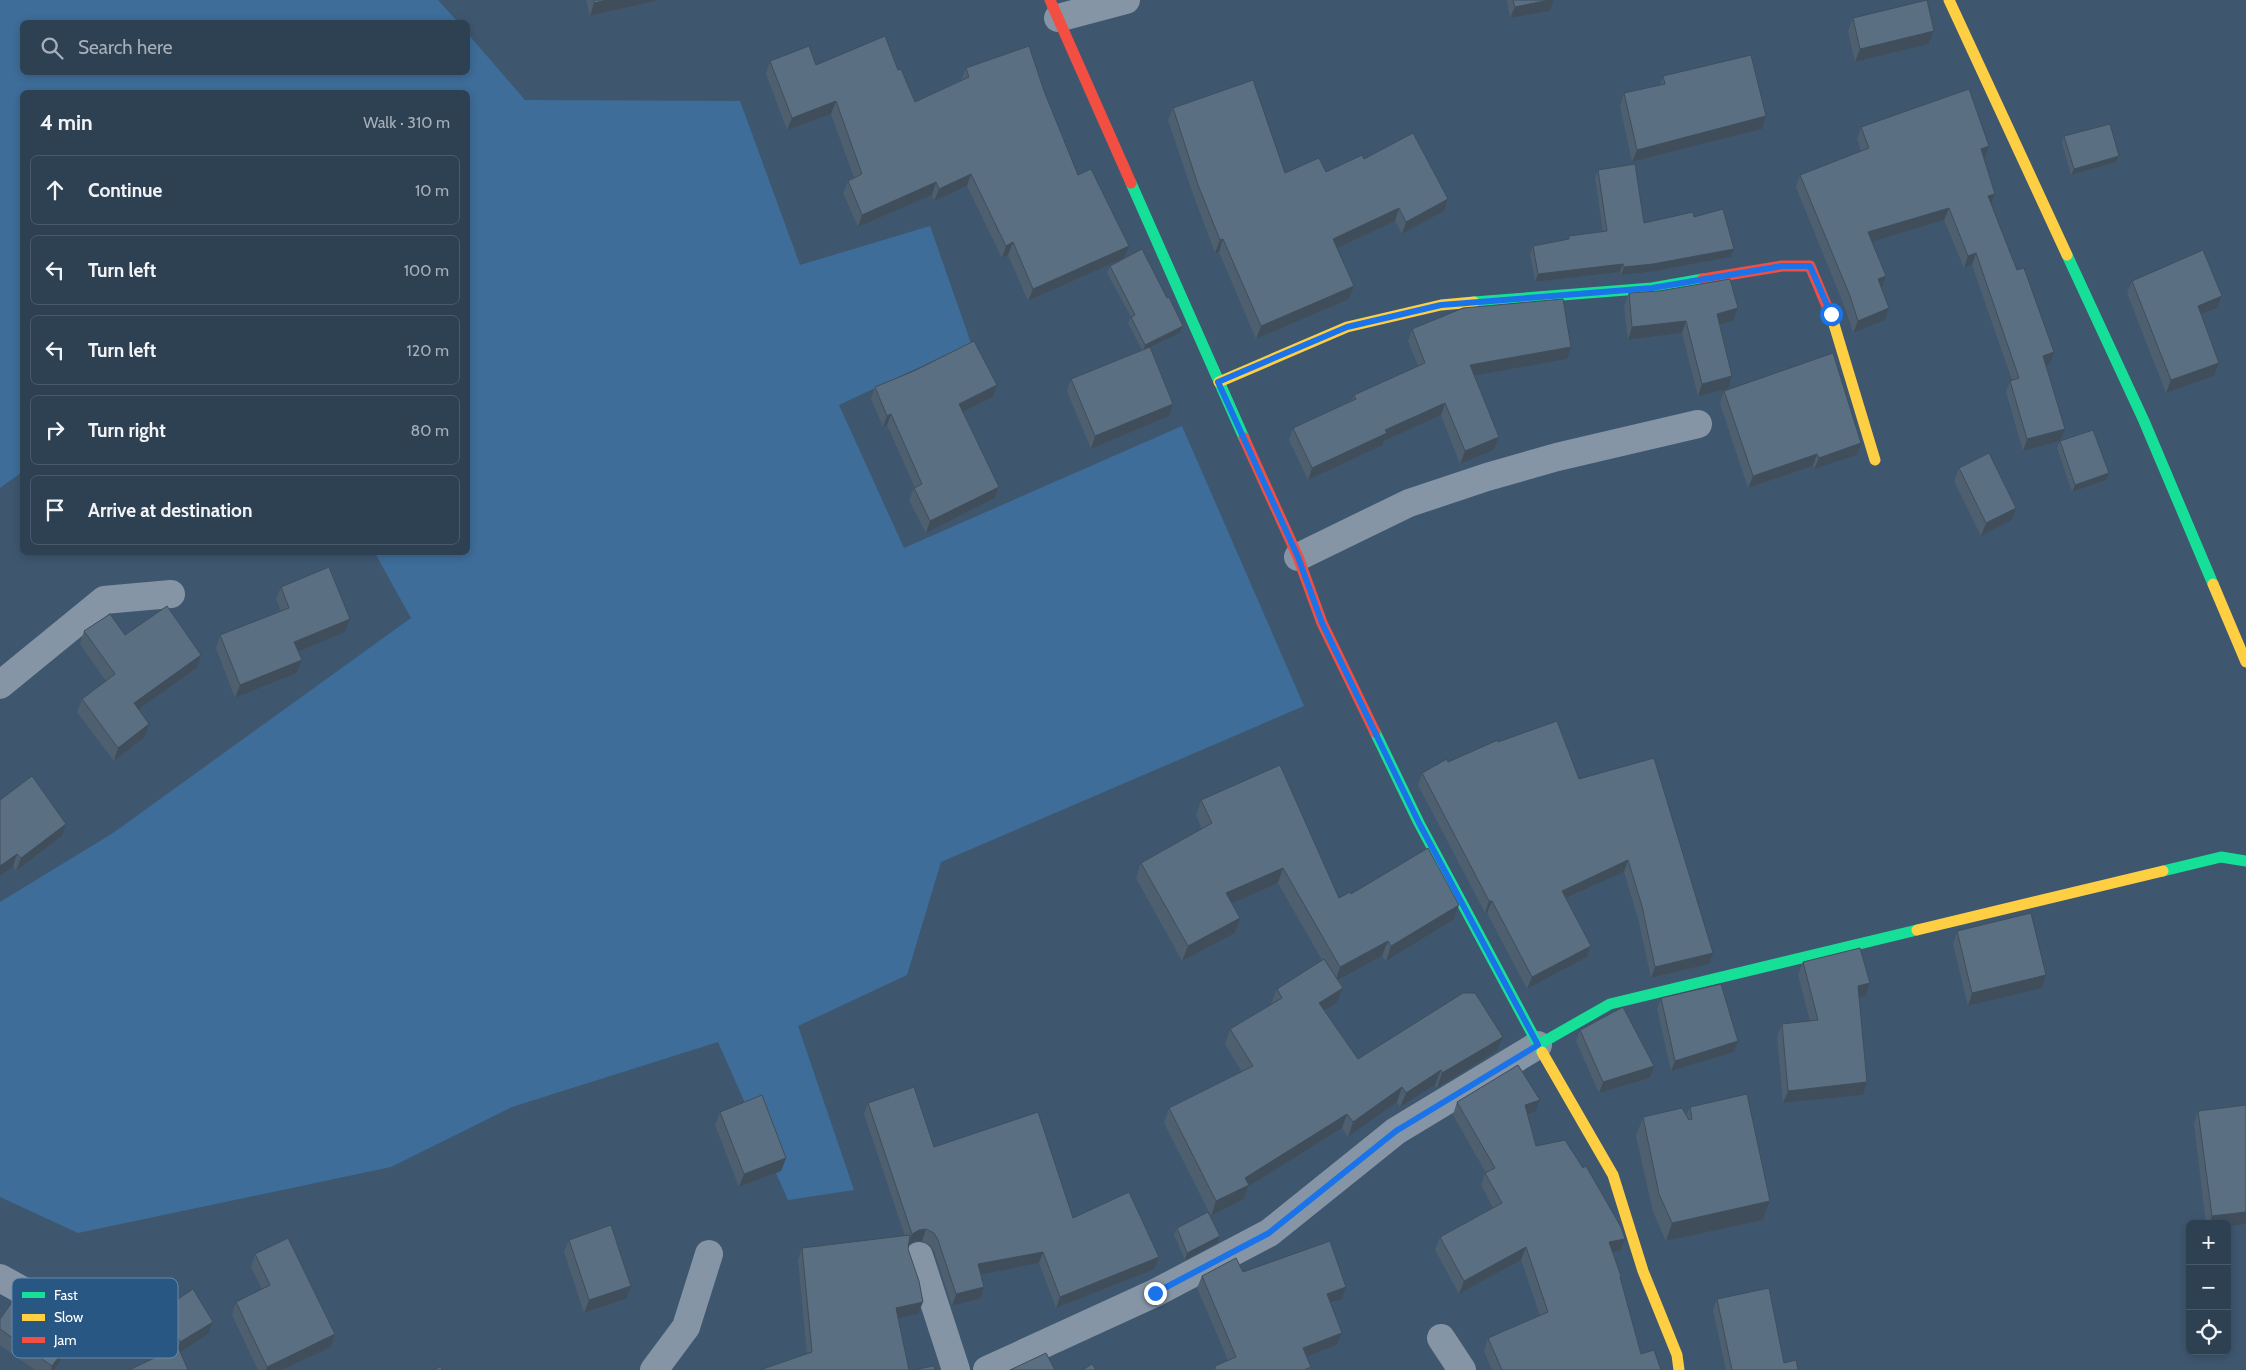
<!DOCTYPE html>
<html lang="en">
<head>
<meta charset="utf-8">
<style>
  body { margin:0; font-family:Cabin,sans-serif; background:#36485a; color:#f1f3f6 }
  .controls { position:absolute; right:15px; bottom:15px; display:grid; overflow:hidden; border-radius:8px; box-shadow:0 2px 8px #0003 }
  .controls button { width:45px; height:45px; display:grid; place-items:center; padding:0; border:0; border-bottom:1px solid #495a6a; background:#2e4153; color:#f1f3f6; font:25px sans-serif }
  .stop { position:absolute; width:15px; height:15px; margin:-11px; border:4px solid #1a73e8; border-radius:50%; background:#fff }
  .stop.end { background:#1a73e8; border-color:#fff; box-shadow:0 1px 5px #0008 }
  .list { margin:0; padding:0; list-style:none }
  h2 { display:flex; justify-content:space-between; align-items:center; height:65px; margin:0; padding:0 20px; font-size:21px }
  h2 small { font-size:16px; font-weight:400; color:#a7afb8 }
  .list li { display:grid; grid-template-columns:32px 1fr auto; gap:15px; align-items:center; box-sizing:border-box; height:70px; margin:0 10px 10px; padding:0 10px; border:1px solid #495a6a; border-radius:8px }
  .list b { display:block; font-size:19px; white-space:nowrap }
  .list em { font-size:16px; font-style:normal; color:#a7afb8 }
  .icon { flex:none; width:28px; height:28px; fill:none; stroke:currentColor; stroke-width:2; stroke-linecap:round; stroke-linejoin:round }
  .map { position:relative; flex:none; width:2246px; height:1370px; overflow:hidden }
  .search { position:absolute; background:#2e4153; box-shadow:0 2px 8px #0003; left:20px; top:20px; width:450px; height:55px; display:flex; align-items:center; gap:12px; box-sizing:border-box; padding:0 18px; border-radius:8px; color:#a7afb8; font-size:19px }
  .panel { position:absolute; background:#2e4153; box-shadow:0 2px 8px #0003; left:20px; top:90px; width:450px; height:465px; border-radius:8px }
  .map>svg:first-child { display:block }
  .green { fill:#3e6d99 }
  .lines { fill:none; stroke-linecap:round; stroke-linejoin:round }
  .street { stroke:#8595a5; stroke-width:28 }
  .fast { stroke:#16e098; stroke-width:11 }
  .slow { stroke:#ffcf43; stroke-width:11 }
  .jam { stroke:#f24e42; stroke-width:11 }
  .wall { fill:#4e5f70 }
  .shaded-wall { fill:#404e5b }
  .building { fill:#5b6f82; stroke:#404e5b }
  .route { stroke:#1a73e8; stroke-width:6 }
  .key { fill:#295784; stroke:#6989a9; stroke-width:1 }
  .key-label { font-size:14px; fill:#fff }
</style>
</head>
<body>
<div class="map">
<svg width="2246" height="1370" viewBox="0 0 2246 1370">
  <rect width="100%" height="100%" fill="#3e576f"/>
  <polygon class="green" points="0,0 438,0 458,22 22,22 22,72 468,72 468,34 525,100 740,101 800,265 930,226 971,343 839,405 904,548 1182,426 1304,706 941,862 907,975 798,1026 854,1190 788,1200 718,1042 512,1107 391,1167 78,1233 0,1197 0,902 113,833 411,618 375,553 468,552 468,92 22,92 22,472 0,488"/>
  <g class="lines">
    <g class="street">
      <polyline points="1058,18 1126,0"/>
      <polyline points="1298,557 1409,503 1487,477 1557,457 1698,424"/>
      <polyline points="0,685 104,600 171,594"/>
      <polyline points="919,1256 956,1370"/>
      <polyline points="0,1278 47,1304"/>
      <polyline points="1441,1338 1462,1370"/>
      <polyline points="654,1370 686,1327 709,1254"/>
      <polyline points="987,1370 1155,1293 1269,1233 1396,1131 1538,1045"/>
    </g>
    <g class="fast">
      <polyline points="1131,183 1244,438"/>
      <polyline points="2067,255 2144,421 2213,584"/>
      <polyline points="1474,302 1652,288 1703,279"/>
      <polyline points="1375,732 1419,823 1542,1052"/>
      <polyline points="2163,871 2221,857 2246,861"/>
      <polyline points="1538,1045 1610,1004 1917,930"/>
    </g>
    <g class="slow">
      <polyline points="1949,0 2067,255"/>
      <polyline points="1833,321 1875,460"/>
      <polyline points="1219,382 1347,327 1441,305 1474,302"/>
      <polyline points="2213,584 2246,662"/>
      <polyline points="1917,930 2163,871"/>
      <polyline points="1542,1052 1613,1175 1643,1271 1677,1355 1679,1370"/>
    </g>
    <g class="jam">
      <polyline points="1050,0 1131,183"/>
      <polyline points="1703,279 1782,266 1810,266 1833,321"/>
      <polyline points="1244,438 1298,557 1322,623 1375,732"/>
    </g>
  </g>
  <g class="wall">
    <polygon points="586,0 659,0 590,16"/>
    <polygon points="1507,0 1554,0 1550,11 1510,18"/>
    <polygon points="1853,18 1934,31 1929,44 1855,62 1848,31"/>
    <polygon points="770,61 898,70 915,102 961,80 966,68 1044,91 1078,175 1124,258 1028,301 1008,255 1002,258 967,186 934,201 932,195 858,227 843,193 848,181 854,178 831,114 787,130 766,74"/>
    <polygon points="1663,76 1766,116 1762,129 1632,162 1620,106 1624,93 1660,85"/>
    <polygon points="1173,108 1285,173 1326,172 1364,159 1448,199 1444,211 1402,234 1395,221 1337,248 1354,286 1349,299 1256,339 1219,252 1215,253 1194,197 1168,120"/>
    <polygon points="1861,127 1985,158 1984,158 1991,204 2050,364 2046,365 2060,441 2023,451 2006,392 2010,381 2012,380 1972,265 1964,268 1944,220 1872,241 1881,288 1885,320 1853,333 1845,308 1796,187 1800,175 1861,151 1857,139"/>
    <polygon points="2064,136 2119,156 2116,162 2071,175 2062,143"/>
    <polygon points="1598,170 1644,223 1694,217 1734,249 1731,257 1650,272 1621,275 1620,272 1535,282 1530,254 1533,246 1568,240 1569,236 1603,232 1595,178"/>
    <polygon points="1110,266 1167,298 1183,326 1180,333 1150,348 1169,416 1091,449 1067,391 1071,379 1142,350 1128,323 1131,317 1107,273"/>
    <polygon points="2132,281 2222,296 2217,308 2201,315 2214,376 2166,393 2127,293"/>
    <polygon points="1629,293 1733,321 1719,325 1728,389 1698,396 1682,333 1628,340 1624,306"/>
    <polygon points="1412,329 1567,359 1474,375 1499,437 1494,450 1460,464 1441,415 1384,441 1383,445 1308,480 1289,440 1293,428 1352,400 1354,395 1418,366 1408,341"/>
    <polygon points="997,385 993,397 963,412 999,487 995,498 926,533 909,500 914,488 915,488 887,425 883,427 871,399 875,387"/>
    <polygon points="1724,391 1857,455 1814,469 1813,466 1748,488 1720,403"/>
    <polygon points="2060,441 2109,473 2106,480 2072,492 2057,448"/>
    <polygon points="1959,468 2016,508 2012,520 1981,536 1954,481"/>
    <polygon points="281,587 350,619 345,632 298,651 302,660 297,673 235,698 216,648 220,635 281,611 276,599"/>
    <polygon points="84,631 125,635 197,668 138,709 149,724 145,737 114,761 77,712 82,699 106,681 80,644"/>
    <polygon points="1498,742 1579,779 1709,964 1651,978 1638,918 1624,872 1566,899 1591,946 1587,957 1527,989 1487,913 1485,913 1418,785 1422,773 1448,762"/>
    <polygon points="0,800 62,836 16,871 13,866"/>
    <polygon points="1201,800 1339,898 1351,894 1453,920 1386,961 1382,956 1338,981 1343,988 1337,1003 1325,1011 1358,1059 1503,1037 1497,1051 1437,1088 1435,1085 1400,1107 1397,1102 1348,1137 1342,1128 1248,1187 1244,1199 1211,1216 1164,1123 1169,1108 1242,1072 1225,1044 1230,1029 1271,1004 1277,989 1322,960 1278,883 1232,903 1235,933 1182,961 1136,878 1141,863 1202,829 1196,815"/>
    <polygon points="1957,931 2046,975 2042,988 1968,1006 1953,944"/>
    <polygon points="1803,962 1865,996 1859,997 1867,1082 1863,1095 1783,1103 1777,1037 1782,1024 1810,1021 1798,975"/>
    <polygon points="1661,998 1734,1052 1671,1071 1657,1009"/>
    <polygon points="1580,1030 1650,1078 1599,1093 1576,1041"/>
    <polygon points="1457,1102 1535,1112 1528,1115 1536,1146 1620,1251 1613,1253 1621,1276 1620,1279 1641,1354 1661,1370 1492,1370 1484,1351 1488,1338 1540,1315 1521,1260 1459,1294 1435,1250 1440,1237 1493,1208 1481,1185 1485,1173 1486,1173 1453,1115"/>
    <polygon points="868,1103 934,1147 1073,1218 1155,1269 1056,1308 1039,1263 981,1274 980,1299 952,1306 934,1251 930,1245 922,1241 915,1241 909,1245 908,1249 918,1314 898,1319 807,1354 798,1260 802,1248 905,1236 864,1114"/>
    <polygon points="2246,1105 2246,1224 2227,1227 2227,1224 2206,1224 2194,1124 2198,1111"/>
    <polygon points="1690,1107 1770,1201 1763,1220 1666,1241 1653,1212 1636,1136 1643,1117 1686,1116"/>
    <polygon points="720,1112 786,1158 781,1171 739,1187 715,1125"/>
    <polygon points="1177,1228 1217,1243 1185,1260 1174,1235"/>
    <polygon points="569,1240 626,1299 584,1313 564,1252"/>
    <polygon points="255,1254 331,1347 282,1370 258,1370 232,1315 236,1302 262,1289 251,1267"/>
    <polygon points="1243,1272 1346,1287 1342,1299 1330,1304 1342,1333 1337,1345 1306,1357 1310,1370 1213,1370 1215,1366 1228,1360 1197,1288 1202,1276"/>
    <polygon points="1717,1299 1784,1363 1798,1370 1726,1370 1713,1310"/>
    <polygon points="162,1310 208,1334 180,1352 173,1349 158,1323"/>
    <polygon points="0,1319 75,1341 54,1370 35,1370 0,1345"/>
  </g>
  <g class="shaded-wall">
    <polygon points="607,0 659,0 590,16 594,3"/>
    <polygon points="1549,0 1554,0 1550,11 1510,18 1515,7"/>
    <polygon points="1934,31 1929,44 1855,62 1860,49"/>
    <polygon points="836,101 831,114 787,130 792,118"/>
    <polygon points="1766,116 1762,129 1632,162 1637,150"/>
    <polygon points="1989,146 1985,158 1977,161 1981,149"/>
    <polygon points="2119,156 2116,162 2071,175 2074,169"/>
    <polygon points="971,174 967,186 934,201 939,189"/>
    <polygon points="936,182 932,195 858,227 862,215"/>
    <polygon points="1995,194 1990,206 1988,196"/>
    <polygon points="1448,199 1444,211 1402,234 1406,222"/>
    <polygon points="1399,208 1395,221 1329,252 1333,239"/>
    <polygon points="1949,208 1944,220 1864,244 1868,232"/>
    <polygon points="1223,239 1219,252 1215,253 1220,240"/>
    <polygon points="1013,242 1008,255 1002,258 1006,246"/>
    <polygon points="1129,246 1124,258 1028,301 1033,289"/>
    <polygon points="1734,249 1731,257 1650,272 1621,275 1624,267"/>
    <polygon points="1976,253 1972,265 1964,268 1968,256"/>
    <polygon points="1623,264 1620,272 1535,282 1538,274"/>
    <polygon points="1886,276 1882,288 1878,279"/>
    <polygon points="1354,286 1349,299 1256,339 1261,326"/>
    <polygon points="2222,296 2217,308 2193,318 2198,306"/>
    <polygon points="1738,308 1733,321 1712,327 1717,314"/>
    <polygon points="1889,308 1885,320 1853,333 1858,321"/>
    <polygon points="1686,321 1682,333 1628,340 1632,327"/>
    <polygon points="1183,326 1180,333 1143,351 1145,345"/>
    <polygon points="1571,347 1567,359 1466,377 1470,365"/>
    <polygon points="2054,352 2050,364 2039,368 2043,356"/>
    <polygon points="2219,363 2214,376 2166,393 2171,380"/>
    <polygon points="1732,376 1728,389 1698,396 1702,384"/>
    <polygon points="997,385 993,397 955,416 959,404"/>
    <polygon points="1445,403 1441,415 1384,441 1383,445 1308,480 1312,468 1385,430"/>
    <polygon points="1173,404 1169,416 1091,449 1095,436"/>
    <polygon points="891,414 887,425 883,427 887,416"/>
    <polygon points="2065,429 2060,441 2023,451 2027,439"/>
    <polygon points="1499,437 1494,450 1460,464 1465,451"/>
    <polygon points="1861,443 1857,455 1814,469 1819,458"/>
    <polygon points="1817,454 1813,466 1748,488 1753,476"/>
    <polygon points="2109,473 2106,480 2072,492 2075,485"/>
    <polygon points="999,487 995,498 926,533 930,521"/>
    <polygon points="2016,508 2012,520 1981,536 1986,523"/>
    <polygon points="350,619 345,632 290,655 294,642"/>
    <polygon points="201,655 197,668 129,716 134,703"/>
    <polygon points="302,660 297,673 235,698 240,685"/>
    <polygon points="149,724 145,737 114,761 118,748"/>
    <polygon points="66,824 62,836 16,871 21,858"/>
    <polygon points="17,854 13,866 0,876 0,866"/>
    <polygon points="1628,860 1624,872 1558,902 1562,891"/>
    <polygon points="1283,868 1278,883 1221,908 1226,893"/>
    <polygon points="1489,901 1492,901 1487,913 1485,913"/>
    <polygon points="1459,905 1453,920 1386,961 1391,946"/>
    <polygon points="1240,918 1235,933 1182,961 1188,946"/>
    <polygon points="1388,941 1382,956 1335,982 1340,967"/>
    <polygon points="1591,946 1587,957 1527,989 1532,977"/>
    <polygon points="1713,953 1709,964 1651,978 1655,967"/>
    <polygon points="2046,975 2042,988 1968,1006 1972,993"/>
    <polygon points="1870,983 1865,996 1853,999 1858,986"/>
    <polygon points="1343,988 1337,1003 1314,1017 1319,1003"/>
    <polygon points="1503,1037 1497,1051 1437,1088 1442,1073"/>
    <polygon points="1738,1041 1734,1052 1671,1071 1675,1061"/>
    <polygon points="1654,1066 1650,1078 1599,1093 1603,1082"/>
    <polygon points="1441,1070 1435,1085 1400,1107 1406,1093"/>
    <polygon points="1867,1082 1863,1095 1783,1103 1788,1091"/>
    <polygon points="1402,1087 1397,1102 1348,1137 1353,1122"/>
    <polygon points="1540,1100 1535,1112 1521,1117 1525,1105"/>
    <polygon points="1347,1114 1342,1128 1248,1187 1244,1199 1211,1216 1216,1201 1245,1178"/>
    <polygon points="786,1158 781,1171 739,1187 744,1174"/>
    <polygon points="1770,1201 1763,1220 1666,1241 1672,1223"/>
    <polygon points="2246,1212 2246,1224 2227,1227 2227,1224 2209,1224 2212,1216"/>
    <polygon points="926,1229 922,1241 915,1241 908,1245 912,1234 919,1230"/>
    <polygon points="1220,1236 1217,1243 1185,1260 1187,1253"/>
    <polygon points="1625,1239 1620,1251 1605,1254 1609,1242"/>
    <polygon points="1526,1247 1521,1260 1459,1294 1464,1281"/>
    <polygon points="1043,1252 1039,1263 974,1276 978,1264"/>
    <polygon points="1159,1257 1155,1269 1056,1308 1060,1297"/>
    <polygon points="631,1286 626,1299 584,1313 589,1300"/>
    <polygon points="984,1287 980,1299 952,1306 956,1294"/>
    <polygon points="1346,1287 1342,1299 1322,1306 1327,1294"/>
    <polygon points="923,1302 918,1314 892,1320 896,1308"/>
    <polygon points="213,1322 208,1334 176,1355 180,1342"/>
    <polygon points="80,1329 75,1341 54,1370 51,1370 52,1366"/>
    <polygon points="1342,1333 1337,1345 1298,1360 1303,1348"/>
    <polygon points="335,1334 331,1347 282,1370 266,1370 267,1367"/>
  </g>
  <g class="building">
    <polygon points="594,0 607,0 594,3"/>
    <polygon points="1513,0 1549,0 1515,7"/>
    <polygon points="1927,0 1934,31 1860,49 1853,18"/>
    <polygon points="885,36 898,70 901,69 915,102 969,77 966,68 1029,46 1044,91 1078,175 1091,169 1129,246 1033,289 1013,242 1006,246 971,174 939,189 936,182 862,215 848,181 862,174 836,101 792,118 770,61 809,46 816,65"/>
    <polygon points="1751,55 1766,116 1637,150 1624,93 1665,84 1663,76"/>
    <polygon points="1253,80 1285,173 1319,158 1326,172 1362,155 1364,159 1413,133 1448,199 1406,222 1399,208 1333,239 1354,286 1261,326 1223,239 1220,240 1198,185 1173,108"/>
    <polygon points="1969,89 1989,146 1981,149 1995,194 1988,196 2017,270 2024,268 2054,352 2043,356 2065,429 2027,439 2010,381 2019,378 1976,253 1968,256 1949,208 1868,232 1886,276 1878,279 1889,308 1858,321 1850,296 1800,175 1869,148 1861,127"/>
    <polygon points="2110,124 2119,156 2074,169 2064,136"/>
    <polygon points="1635,164 1644,223 1693,212 1694,217 1723,209 1734,249 1653,264 1624,267 1623,264 1538,274 1533,246 1569,239 1569,236 1607,231 1598,170"/>
    <polygon points="1142,249 1167,298 1169,297 1183,326 1145,345 1131,317 1135,315 1110,266"/>
    <polygon points="2203,250 2222,296 2198,306 2219,363 2171,380 2132,281"/>
    <polygon points="1730,279 1738,308 1717,314 1732,376 1702,384 1686,321 1632,327 1629,293 1659,291"/>
    <polygon points="1563,299 1571,347 1470,365 1499,437 1465,451 1445,403 1385,430 1387,433 1312,468 1293,428 1356,399 1354,395 1425,363 1412,329 1463,308"/>
    <polygon points="974,341 997,385 959,404 999,487 930,521 914,488 922,484 891,414 887,416 875,387 914,371"/>
    <polygon points="1150,347 1173,404 1095,436 1071,379"/>
    <polygon points="1833,353 1861,443 1819,458 1817,454 1753,476 1724,391"/>
    <polygon points="2093,430 2109,473 2075,485 2060,441"/>
    <polygon points="1989,453 2016,508 1986,523 1959,468"/>
    <polygon points="329,567 350,619 294,642 302,660 240,685 220,635 289,608 281,587"/>
    <polygon points="167,606 201,655 134,703 149,724 118,748 82,699 115,674 84,631 110,614 125,635"/>
    <polygon points="1557,721 1579,779 1654,758 1713,953 1655,967 1642,906 1628,860 1562,891 1591,946 1532,977 1492,901 1489,901 1422,773 1447,759 1448,762 1498,740 1498,742"/>
    <polygon points="1280,765 1339,898 1350,892 1351,894 1428,848 1459,905 1391,946 1388,941 1340,967 1283,868 1226,893 1240,918 1188,946 1141,863 1212,823 1201,800"/>
    <polygon points="32,776 66,824 21,858 17,854 0,866 0,800"/>
    <polygon points="2031,913 2046,975 1972,993 1957,931"/>
    <polygon points="1860,948 1870,983 1858,986 1867,1082 1788,1091 1782,1024 1818,1020 1803,962"/>
    <polygon points="1324,959 1343,988 1319,1003 1358,1059 1463,993 1475,993 1503,1037 1442,1073 1441,1070 1406,1093 1402,1087 1353,1122 1347,1114 1245,1178 1249,1185 1216,1201 1169,1108 1253,1066 1230,1029 1282,998 1277,989"/>
    <polygon points="1721,984 1738,1041 1675,1061 1661,998"/>
    <polygon points="1623,1007 1654,1066 1603,1082 1580,1030"/>
    <polygon points="1518,1065 1540,1100 1525,1105 1536,1146 1565,1140 1583,1168 1586,1166 1621,1227 1625,1239 1609,1242 1621,1276 1620,1277 1641,1354 1654,1350 1661,1370 1502,1370 1488,1338 1548,1312 1526,1247 1464,1281 1440,1237 1502,1203 1485,1173 1495,1168 1457,1102"/>
    <polygon points="914,1087 934,1147 1038,1112 1073,1218 1129,1192 1159,1257 1060,1297 1043,1252 978,1264 984,1287 956,1294 938,1240 934,1233 926,1229 919,1230 912,1234 868,1103"/>
    <polygon points="1747,1094 1770,1201 1672,1223 1659,1194 1643,1117 1682,1108 1689,1120 1692,1119 1690,1107"/>
    <polygon points="762,1095 786,1158 744,1174 720,1112"/>
    <polygon points="2246,1105 2246,1212 2212,1216 2198,1111"/>
    <polygon points="1208,1212 1220,1236 1187,1253 1177,1228"/>
    <polygon points="611,1225 631,1286 589,1300 569,1240"/>
    <polygon points="910,1235 908,1249 919,1281 923,1302 896,1308 909,1370 760,1370 812,1352 802,1248"/>
    <polygon points="288,1238 335,1334 267,1367 236,1302 270,1285 255,1254"/>
    <polygon points="1330,1241 1346,1287 1327,1294 1342,1333 1303,1348 1311,1367 1304,1370 1216,1370 1215,1366 1236,1357 1202,1276 1236,1258 1243,1272"/>
    <polygon points="1769,1288 1784,1363 1796,1360 1798,1370 1732,1370 1717,1299"/>
    <polygon points="193,1289 213,1322 180,1342 162,1310"/>
    <polygon points="20,1291 49,1306 80,1329 52,1366 0,1329 0,1319"/>
    <polygon points="178,1347 188,1370 129,1370"/>
    <polygon points="1046,1353 1055,1370 1010,1370"/>
    <polygon points="1092,1364 1096,1370 1082,1370"/>
    <polygon points="934,1366 935,1370 912,1370"/>
    <polygon points="441,1367 442,1370 432,1370"/>
  </g>
  <g class="lines">
    <polyline class="route" points="1155,1293 1269,1233 1396,1131 1538,1045 1419,823 1322,623 1298,557 1218,382 1347,327 1441,305 1652,288 1782,266 1810,266 1831,314"/>
  </g>
  <rect x="12" y="1278" width="166" height="80" rx="8" class="key"/>
  <rect x="22" y="1292" width="23" height="6" fill="#16e098"/>
  <rect x="22" y="1314" width="23" height="7" fill="#ffcf43"/>
  <rect x="22" y="1337" width="23" height="6" fill="#f24e42"/>
  <g class="key-label">
    <text x="54" y="1300">Fast</text>
    <text x="54" y="1322">Slow</text>
    <text x="54" y="1345">Jam</text>
  </g>
</svg>
<div class="controls">
<button>+</button>
<button>−</button>
<button><svg class="icon" aria-label="locate" viewBox="0 0 24 24"><circle cx="12" cy="12" r="6"/><path d="M12 2v4M12 18v4M2 12h4M18 12h4"/></svg></button>
</div>
<div class="stop" style="left:1831px;top:314px"></div>
<div class="stop end" style="left:1155px;top:1293px"></div>
<div class="search"><svg class="icon" aria-label="search" viewBox="0 0 24 24"><circle cx="10" cy="10" r="6"/><path d="M15 15l6 6"/></svg>Search here</div>
<section class="panel">
<h2>4 min<small>Walk · 310 m</small></h2>
<ul class="list">
<li><svg class="icon" aria-label="ahead" viewBox="0 0 24 24"><path d="M12 20V5M6 11l6-6 6 6"/></svg><div><b>Continue</b></div><em>10 m</em></li>
<li><svg class="icon" aria-label="left" viewBox="0 0 24 24"><path d="M17 20v-9H6M10 6l-5 5 5 5"/></svg><div><b>Turn left</b></div><em>100 m</em></li>
<li><svg class="icon" aria-label="left" viewBox="0 0 24 24"><path d="M17 20v-9H6M10 6l-5 5 5 5"/></svg><div><b>Turn left</b></div><em>120 m</em></li>
<li><svg class="icon" aria-label="right" viewBox="0 0 24 24"><path d="M7 20v-9h11M14 6l5 5-5 5"/></svg><div><b>Turn right</b></div><em>80 m</em></li>
<li><svg class="icon" aria-label="arrive" viewBox="0 0 24 24"><path d="M6 21V4h12l-3 4 3 4H6"/></svg><div><b>Arrive at destination</b></div></li>
</ul>
</section>
</div>
</body>
</html>
